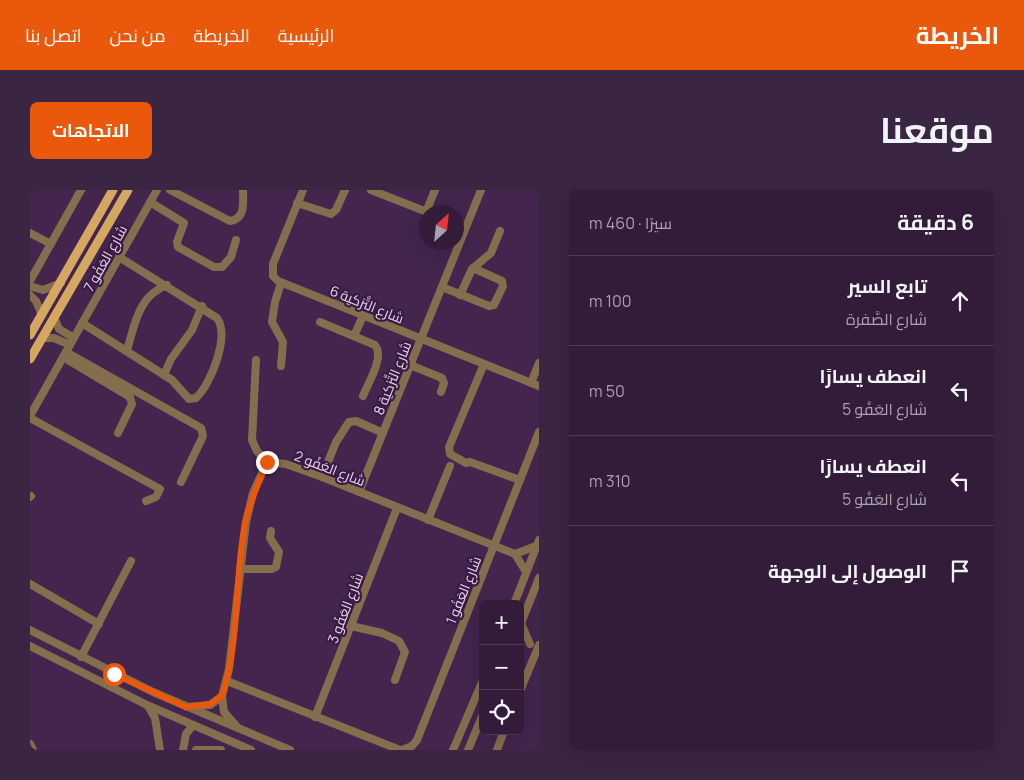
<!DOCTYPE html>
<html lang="ar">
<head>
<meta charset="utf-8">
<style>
  body { margin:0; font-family:Manrope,Cairo,sans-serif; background:#3a2542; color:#f1f3f6; direction:rtl }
  .controls { position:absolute; right:15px; bottom:15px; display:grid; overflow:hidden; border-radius:8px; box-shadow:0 5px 20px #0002 }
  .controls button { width:45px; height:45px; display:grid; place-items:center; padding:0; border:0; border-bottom:1px solid #4d3a54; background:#321c3a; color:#f1f3f6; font:25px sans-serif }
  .compass { position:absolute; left:389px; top:15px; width:45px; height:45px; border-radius:50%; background:#321c3a; box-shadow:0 5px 20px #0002; rotate:27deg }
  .stop { position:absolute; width:15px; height:15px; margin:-11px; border:4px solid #ea580c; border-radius:50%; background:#fff }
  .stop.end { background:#ea580c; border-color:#fff; box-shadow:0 1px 5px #0008 }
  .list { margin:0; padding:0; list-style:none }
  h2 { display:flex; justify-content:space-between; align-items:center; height:65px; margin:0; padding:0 20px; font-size:21px }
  h2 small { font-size:16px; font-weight:400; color:#a8a1af }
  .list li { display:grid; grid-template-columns:32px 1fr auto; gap:15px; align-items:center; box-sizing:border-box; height:90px; padding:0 20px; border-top:1px solid #4d3a54 }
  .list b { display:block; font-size:19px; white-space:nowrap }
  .list p { margin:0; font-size:16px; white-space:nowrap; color:#a8a1af }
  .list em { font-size:16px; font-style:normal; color:#a8a1af }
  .icon { flex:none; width:28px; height:28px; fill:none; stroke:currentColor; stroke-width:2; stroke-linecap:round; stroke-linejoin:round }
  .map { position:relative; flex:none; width:509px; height:560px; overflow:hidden; direction:ltr; border-radius:8px }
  header { display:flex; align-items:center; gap:30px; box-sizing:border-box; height:70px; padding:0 25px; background:#ea580c; color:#fff }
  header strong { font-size:24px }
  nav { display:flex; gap:28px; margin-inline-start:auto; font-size:18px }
  .intro { display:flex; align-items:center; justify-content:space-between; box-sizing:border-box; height:120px; padding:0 30px }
  h1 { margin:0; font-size:35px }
  .button { padding:12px 22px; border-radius:8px; background:#ea580c; color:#fff; font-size:18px; font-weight:700 }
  main { display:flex; gap:30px; padding:0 30px }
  aside { flex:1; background:#321c3a; border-radius:8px; box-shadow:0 5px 20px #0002 }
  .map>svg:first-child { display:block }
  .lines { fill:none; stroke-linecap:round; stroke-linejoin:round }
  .minor { stroke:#856e4e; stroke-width:8 }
  .major { stroke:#d5a761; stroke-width:9 }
  .route { stroke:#ea580c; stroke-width:6 }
  .labels { text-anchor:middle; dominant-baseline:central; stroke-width:4.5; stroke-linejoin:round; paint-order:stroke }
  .street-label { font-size:14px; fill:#e8d6ef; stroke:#391b43 }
</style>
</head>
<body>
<header>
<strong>الخريطة</strong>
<nav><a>الرئيسية</a><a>الخريطة</a><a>من نحن</a><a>اتصل بنا</a></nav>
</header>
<div class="intro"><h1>موقعنا</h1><a class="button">الاتجاهات</a></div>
<main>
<aside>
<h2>6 دقيقة<small>سيرًا · 460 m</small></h2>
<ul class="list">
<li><svg class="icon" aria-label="ahead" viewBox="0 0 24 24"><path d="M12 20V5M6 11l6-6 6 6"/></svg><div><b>تابع السير</b><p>شارع الصَّفرة</p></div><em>100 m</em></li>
<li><svg class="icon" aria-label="left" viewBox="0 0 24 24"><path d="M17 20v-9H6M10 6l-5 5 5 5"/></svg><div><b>انعطف يسارًا</b><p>شارع العَفُو 5</p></div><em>50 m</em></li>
<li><svg class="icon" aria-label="left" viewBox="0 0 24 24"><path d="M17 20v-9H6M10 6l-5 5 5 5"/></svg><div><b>انعطف يسارًا</b><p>شارع العَفُو 5</p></div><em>310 m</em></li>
<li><svg class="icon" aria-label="arrive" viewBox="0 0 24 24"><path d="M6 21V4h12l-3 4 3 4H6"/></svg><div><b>الوصول إلى الوجهة</b></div></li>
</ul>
</aside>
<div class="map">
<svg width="509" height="560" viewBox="0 0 509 560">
  <rect width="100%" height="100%" fill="#43254e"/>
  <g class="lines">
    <g class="minor">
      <path d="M140 0 200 31C216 29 213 12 213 0"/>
      <polyline points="273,0 243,74 243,86 248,91 509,196"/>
      <polyline points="341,0 397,22"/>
      <polyline points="120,12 154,33 147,52 148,57 184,77 192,77 201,67 206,50"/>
      <polyline points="267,13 301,24 306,20 315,0"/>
      <polyline points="396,22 405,0"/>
      <polyline points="0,43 21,54"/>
      <polyline points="0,91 51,0"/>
      <polyline points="0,96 13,100 31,93"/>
      <polyline points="412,97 459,116 464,115 473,96 472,91 443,78"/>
      <polyline points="0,105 6,111 12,125"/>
      <polyline points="430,105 442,79 461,63 470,41"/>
      <polyline points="24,127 29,139 44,148"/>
      <path d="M290 132 345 155C355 167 338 193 333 206"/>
      <path d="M52 133 142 190 159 209 166 208C181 194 200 146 187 128L89 67"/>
      <polyline points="324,146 333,126"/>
      <polyline points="12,148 24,148 40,155"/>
      <path d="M97 160C105 134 108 106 137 95"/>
      <polyline points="36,162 171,238 173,246 151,292"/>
      <polyline points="33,167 100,207 102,214 88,243"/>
      <polyline points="226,170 222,250 227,261 237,272 256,274 292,287 485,364 496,382"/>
      <polyline points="454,174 419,257 420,264 436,273 440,272 490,290"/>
      <polyline points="380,175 412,188 414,193 411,202"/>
      <polyline points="251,176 253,152 242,132 245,112 251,93"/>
      <polyline points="134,185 141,169 162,140 172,116"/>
      <polyline points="501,193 509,173"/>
      <polyline points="0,226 127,0"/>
      <polyline points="0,228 130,299 126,307 116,311"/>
      <polyline points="292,287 306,252 319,232 326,231 353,243"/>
      <polyline points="329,302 451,0"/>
      <polyline points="0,307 1,306"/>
      <polyline points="398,330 420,276"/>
      <polyline points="485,364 506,356"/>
      <polyline points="210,379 242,379 246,377 249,362 240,348 241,341"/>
      <polyline points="0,394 69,434"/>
      <polyline points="484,414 509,350"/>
      <polyline points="491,433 500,454"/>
      <polyline points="321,436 352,443 369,451 375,462 365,490"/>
      <polyline points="490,436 509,388"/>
      <polyline points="0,440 123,502 260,560"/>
      <polyline points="0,456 117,515 221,560"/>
      <polyline points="51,467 101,371"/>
      <polyline points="197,491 370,560"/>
      <polyline points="490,501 509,455"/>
      <polyline points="118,516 125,528 130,560"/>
      <polyline points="157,517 180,515 192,506"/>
      <polyline points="285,527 367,318"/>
      <polyline points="208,538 194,522 192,506 199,479 216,332 223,303 237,272"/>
      <polyline points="0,554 3,560"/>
      <polyline points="153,560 156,544 163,535"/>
      <polyline points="166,560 191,560"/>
      <polyline points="372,560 382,556 387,550 509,242"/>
      <polyline points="423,560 453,490"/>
      <polyline points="438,560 453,524"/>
      <polyline points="467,560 474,541"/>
    </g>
    <g class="major">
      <polyline points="0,145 83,0"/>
      <polyline points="0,169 98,0"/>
    </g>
  </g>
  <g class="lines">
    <path class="route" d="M84 484 156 517 180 514 192 506C210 451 204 390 215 333 220 311 229 292 237 272"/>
  </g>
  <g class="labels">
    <g class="street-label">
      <text transform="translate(75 68) rotate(-61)">شارع العَفُو 7</text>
      <text transform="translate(337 114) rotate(22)">شارع التَّزكية 6</text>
      <text transform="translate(362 188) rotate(-68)">شارع التَّزكية 8</text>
      <text transform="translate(300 278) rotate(21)">شارع العَفُو 2</text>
      <text transform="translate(433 400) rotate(-68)">شارع العَفُو 1</text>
      <text transform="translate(315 418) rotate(-69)">شارع العَفُو 3</text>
    </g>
  </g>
</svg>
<div class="controls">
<button>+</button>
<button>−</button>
<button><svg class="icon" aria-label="locate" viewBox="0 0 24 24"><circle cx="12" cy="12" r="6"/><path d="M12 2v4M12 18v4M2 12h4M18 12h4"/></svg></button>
</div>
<svg class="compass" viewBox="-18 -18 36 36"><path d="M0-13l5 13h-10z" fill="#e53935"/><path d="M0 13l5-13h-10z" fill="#a8a1af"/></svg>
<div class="stop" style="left:84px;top:484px"></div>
<div class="stop end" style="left:237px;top:272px"></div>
</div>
</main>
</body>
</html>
